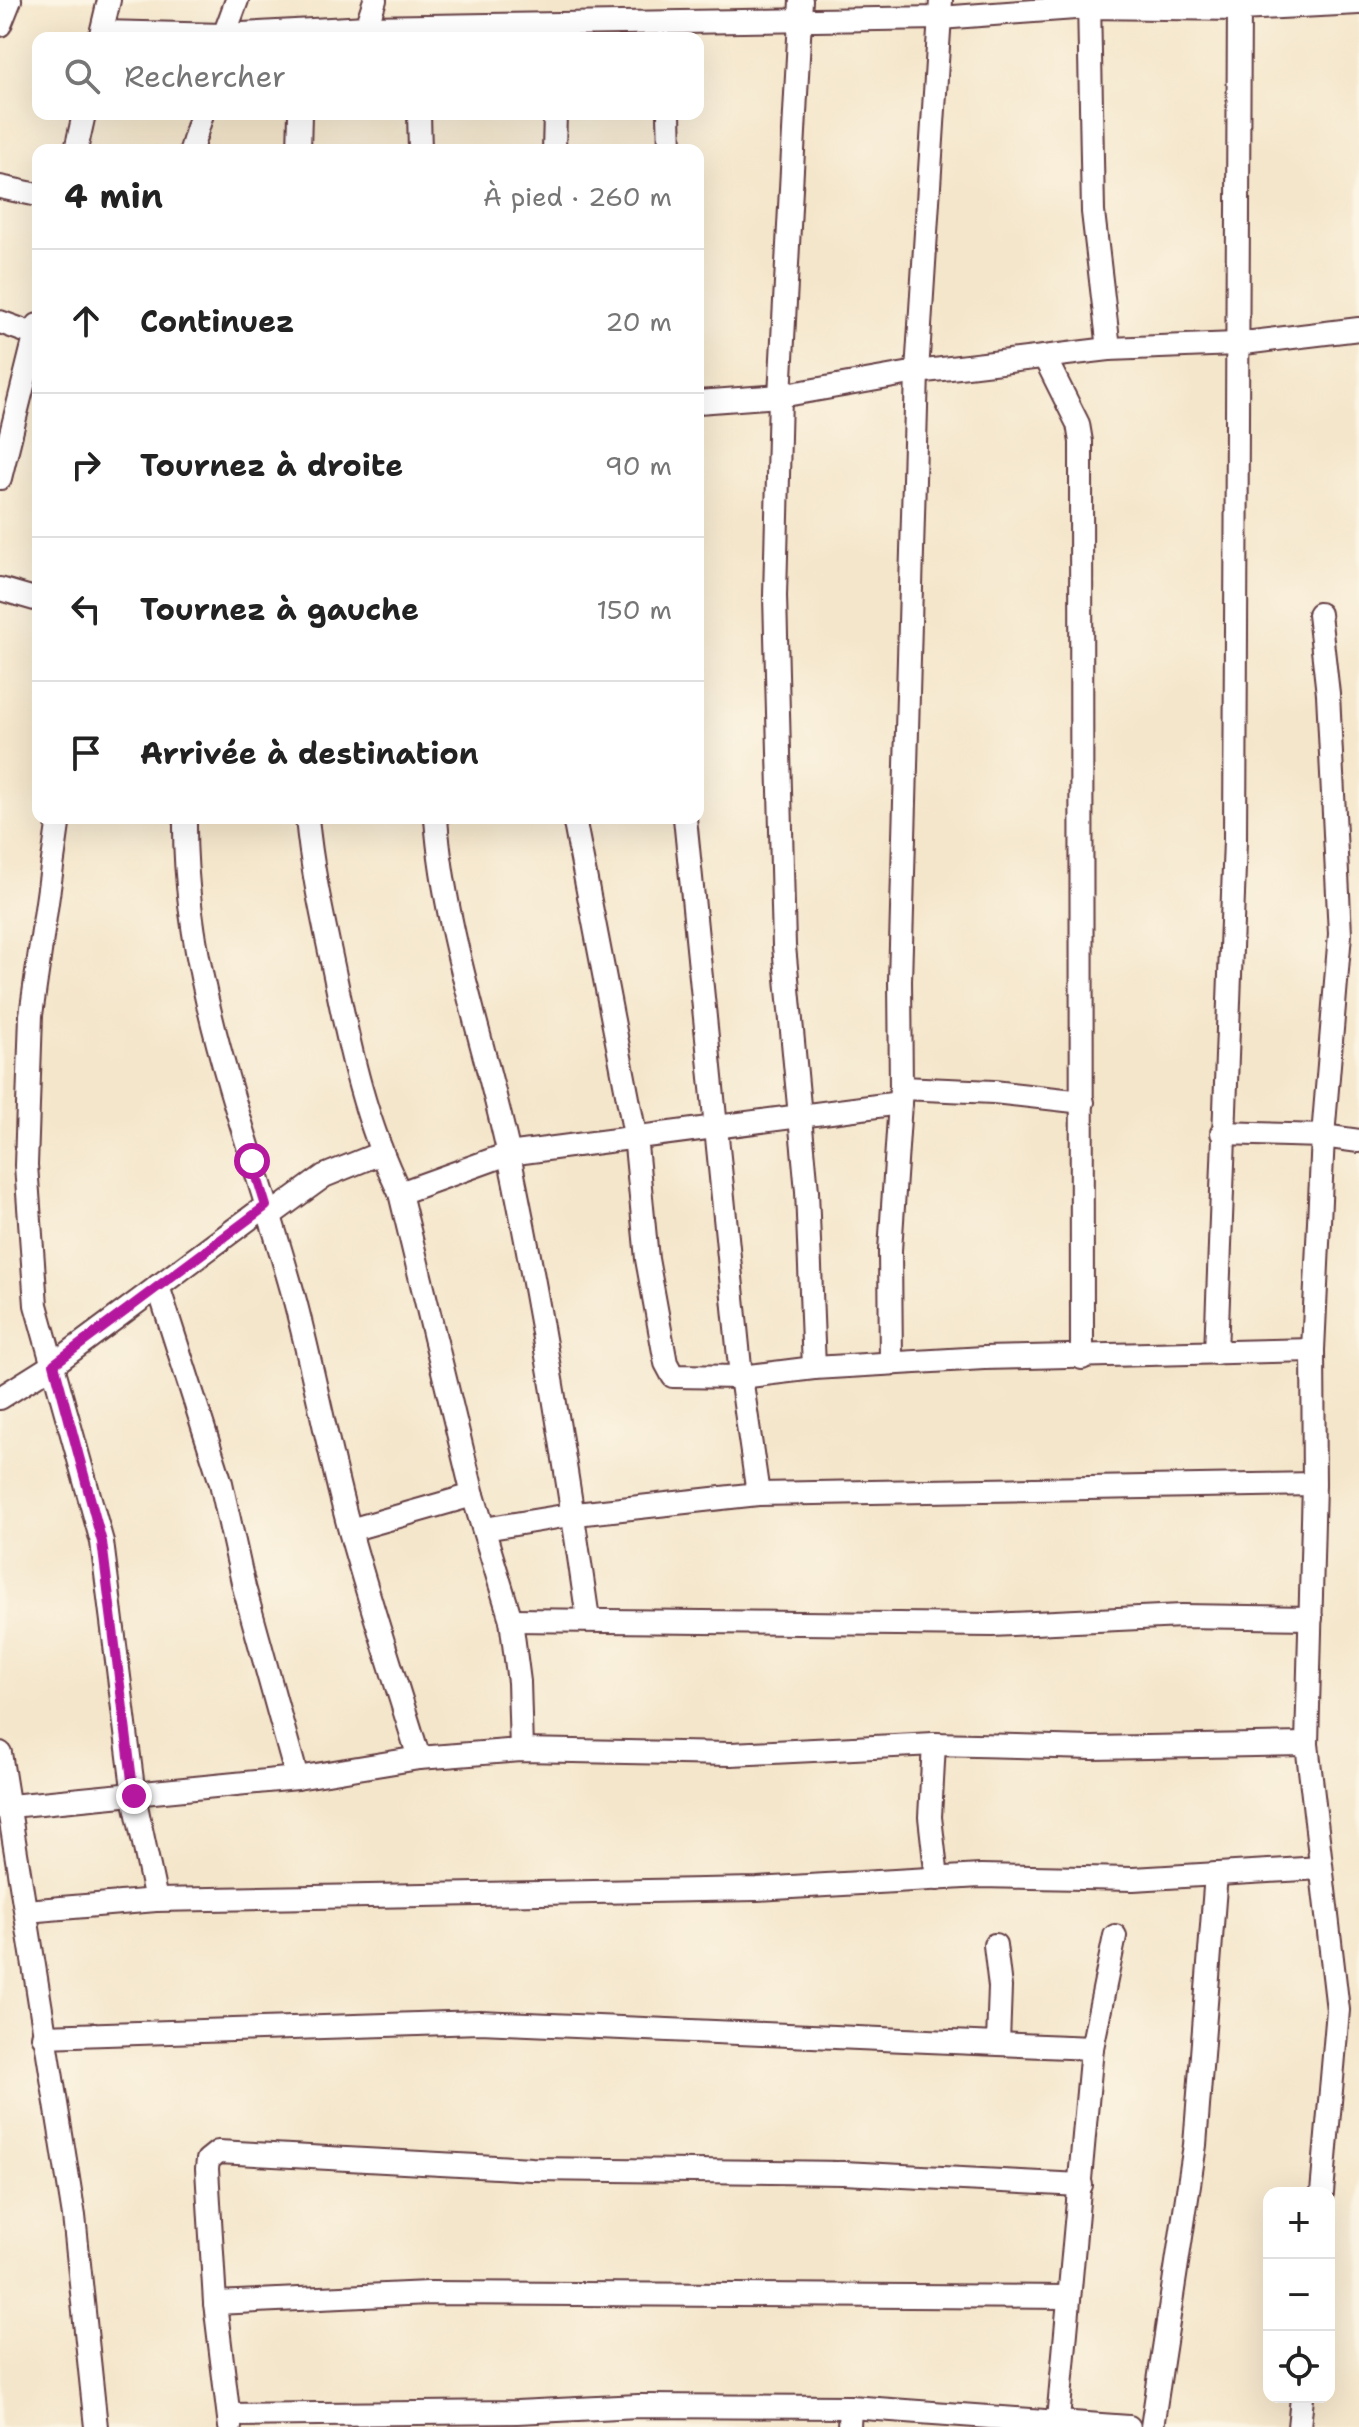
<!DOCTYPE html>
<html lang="fr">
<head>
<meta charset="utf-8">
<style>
  body { margin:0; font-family:"Shantell Sans",sans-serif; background:#f6f6f6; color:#222 }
  .controls { position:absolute; right:24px; bottom:24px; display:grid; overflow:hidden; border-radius:16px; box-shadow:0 8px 32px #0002 }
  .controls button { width:72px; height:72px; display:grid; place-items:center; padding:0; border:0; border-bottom:2px solid #e0e0e0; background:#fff; color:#222; font:40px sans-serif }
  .stop { position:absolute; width:24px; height:24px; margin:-18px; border:6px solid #b5179e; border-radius:50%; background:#fff }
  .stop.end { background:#b5179e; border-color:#fff; box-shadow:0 2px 8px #0008 }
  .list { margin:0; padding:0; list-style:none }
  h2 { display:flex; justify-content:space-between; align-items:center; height:104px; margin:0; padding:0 32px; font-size:34px }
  h2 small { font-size:26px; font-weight:400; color:#767676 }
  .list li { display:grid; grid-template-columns:52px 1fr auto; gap:24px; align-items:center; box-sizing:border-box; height:144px; padding:0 32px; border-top:2px solid #e0e0e0 }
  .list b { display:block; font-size:30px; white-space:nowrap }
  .list em { font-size:26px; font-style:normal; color:#767676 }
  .icon { flex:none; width:44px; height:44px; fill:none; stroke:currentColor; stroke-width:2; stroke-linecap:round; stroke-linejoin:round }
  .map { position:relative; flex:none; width:1359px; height:2427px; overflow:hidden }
  .search { position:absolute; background:#fff; box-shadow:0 8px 32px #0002; left:32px; top:32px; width:672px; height:88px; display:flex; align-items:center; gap:20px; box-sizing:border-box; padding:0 28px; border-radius:16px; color:#767676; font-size:30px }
  .panel { position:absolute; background:#fff; box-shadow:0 8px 32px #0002; left:32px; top:144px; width:672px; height:680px; border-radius:16px }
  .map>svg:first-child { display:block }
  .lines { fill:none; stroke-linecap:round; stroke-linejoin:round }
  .minor-casing { stroke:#643d43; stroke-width:26 }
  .minor { stroke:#fff; stroke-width:22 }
  .route { stroke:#b5179e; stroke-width:10 }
</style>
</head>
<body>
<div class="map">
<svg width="1359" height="2427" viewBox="0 0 1359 2427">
  <rect width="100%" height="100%" fill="#fcf5e5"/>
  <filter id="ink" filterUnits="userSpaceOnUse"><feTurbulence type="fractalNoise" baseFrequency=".0125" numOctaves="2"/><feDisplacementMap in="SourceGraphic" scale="16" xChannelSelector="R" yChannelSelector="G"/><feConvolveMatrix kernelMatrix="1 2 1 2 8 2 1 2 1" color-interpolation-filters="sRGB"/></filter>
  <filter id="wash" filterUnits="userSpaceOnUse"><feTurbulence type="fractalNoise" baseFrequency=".006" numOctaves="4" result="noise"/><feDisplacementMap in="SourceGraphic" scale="32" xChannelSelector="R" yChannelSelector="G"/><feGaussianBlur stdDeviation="1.8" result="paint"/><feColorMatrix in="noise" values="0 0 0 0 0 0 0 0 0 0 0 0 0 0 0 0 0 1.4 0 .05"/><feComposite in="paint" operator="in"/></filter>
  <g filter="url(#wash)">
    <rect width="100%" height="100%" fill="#f4e6cb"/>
  </g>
  <g filter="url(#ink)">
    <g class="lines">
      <g class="minor-casing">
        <g id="minor">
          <polyline points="801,0 780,396 775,596 784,946 807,1191 814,1368"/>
          <polyline points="1089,0 1093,212 1109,349"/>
          <polyline points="0,25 10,0"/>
          <polyline points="366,27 375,0"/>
          <polyline points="102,32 224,35 366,27 940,18 1089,7 1239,9 1359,3"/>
          <polyline points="100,38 109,0"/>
          <polyline points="223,38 237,0"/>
          <polyline points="419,114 420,150"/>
          <polyline points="669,114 670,150"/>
          <polyline points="76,150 84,114"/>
          <polyline points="191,150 202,114"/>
          <polyline points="299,150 300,114"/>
          <polyline points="554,150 555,114"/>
          <polyline points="0,187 38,195"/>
          <polyline points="0,322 36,335"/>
          <polyline points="1045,358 1078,424 1081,442 1082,1358"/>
          <polyline points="698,402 780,396 917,372 1109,349 1236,344 1359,329"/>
          <polyline points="0,478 38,325"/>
          <polyline points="0,589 38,600"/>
          <polyline points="1319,614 1328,694 1340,934 1323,1136 1313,1350 1314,1484 1307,1744 1338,2010 1322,2193"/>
          <polyline points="59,818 31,1015 26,1165 36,1305 102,1542 134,1796 156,1900"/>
          <path d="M185 818C183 985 252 1143 295 1301 315 1377 329 1455 350 1531 371 1607 396 1682 419 1758"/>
          <path d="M307 818C312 872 324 923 335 976 350 1051 366 1124 400 1193L473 1495 511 1620 519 1682 521 1750"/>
          <path d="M436 818C444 932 485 1043 509 1155 541 1308 566 1464 588 1619"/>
          <polyline points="574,818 635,1135 647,1259 666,1363 673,1376 741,1377 814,1368 984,1358 1313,1350"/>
          <polyline points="685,818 741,1377 758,1494"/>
          <polyline points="901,1088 994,1092 1083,1102"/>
          <polyline points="1222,1133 1323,1136 1359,1141"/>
          <polyline points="400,1193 508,1154 900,1103"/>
          <polyline points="269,1216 324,1176 381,1153"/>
          <polyline points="158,1286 221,1483 244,1587 297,1778"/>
          <polyline points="1216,1353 1235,840 1239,0"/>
          <polyline points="891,1363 890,1250 901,1088 900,981 917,372 941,0"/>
          <polyline points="0,1398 54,1364 266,1206"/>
          <polyline points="484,1529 576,1514 758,1494 1314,1484"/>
          <polyline points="350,1530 473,1495"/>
          <polyline points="511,1620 992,1625 1182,1616 1311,1618"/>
          <polyline points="934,1744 930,1817 937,1879"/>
          <polyline points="0,1753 74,2216 96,2427"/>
          <polyline points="0,1807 297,1778 419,1758 521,1750 731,1754 934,1744 1093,1748 1307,1744"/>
          <polyline points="26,1911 156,1900 757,1889 981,1876 1133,1879 1321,1868"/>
          <polyline points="995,1945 1000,1987 998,2042"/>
          <polyline points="43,2036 480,2022 1092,2048"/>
          <polyline points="215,2303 428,2293 1068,2297"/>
          <polyline points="229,2415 517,2412 638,2406 850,2407 1129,2427"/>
          <polyline points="1058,2420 1092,2048 1115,1936"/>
          <polyline points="230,2427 215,2303 207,2169 208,2160 218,2152 532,2169 843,2173 1081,2185"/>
          <polyline points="849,2427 850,2407"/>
          <polyline points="1152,2427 1195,2145 1216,1874"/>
          <polyline points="1299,2427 1302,2397"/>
        </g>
      </g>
      <use href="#minor" class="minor"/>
    </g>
  </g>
  <g class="lines" filter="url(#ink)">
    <polyline class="route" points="134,1796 102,1542 54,1364 266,1206 252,1161"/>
  </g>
</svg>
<div class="controls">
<button>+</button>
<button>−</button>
<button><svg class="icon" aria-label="locate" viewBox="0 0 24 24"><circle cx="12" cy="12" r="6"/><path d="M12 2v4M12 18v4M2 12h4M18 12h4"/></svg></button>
</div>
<div class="stop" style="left:252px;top:1161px"></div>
<div class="stop end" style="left:134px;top:1796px"></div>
<div class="search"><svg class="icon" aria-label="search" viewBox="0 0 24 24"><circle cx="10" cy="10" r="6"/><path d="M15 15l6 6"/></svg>Rechercher</div>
<section class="panel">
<h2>4 min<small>À pied · 260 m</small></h2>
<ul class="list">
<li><svg class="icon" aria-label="ahead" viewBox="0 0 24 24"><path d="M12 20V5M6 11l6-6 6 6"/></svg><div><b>Continuez</b></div><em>20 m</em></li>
<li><svg class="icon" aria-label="right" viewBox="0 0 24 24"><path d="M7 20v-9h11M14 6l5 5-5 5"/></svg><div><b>Tournez à droite</b></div><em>90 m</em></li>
<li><svg class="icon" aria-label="left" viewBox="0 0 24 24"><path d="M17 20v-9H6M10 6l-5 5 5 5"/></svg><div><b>Tournez à gauche</b></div><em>150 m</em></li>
<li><svg class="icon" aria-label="arrive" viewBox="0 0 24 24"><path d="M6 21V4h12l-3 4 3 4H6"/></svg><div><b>Arrivée à destination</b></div></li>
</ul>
</section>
</div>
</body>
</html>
